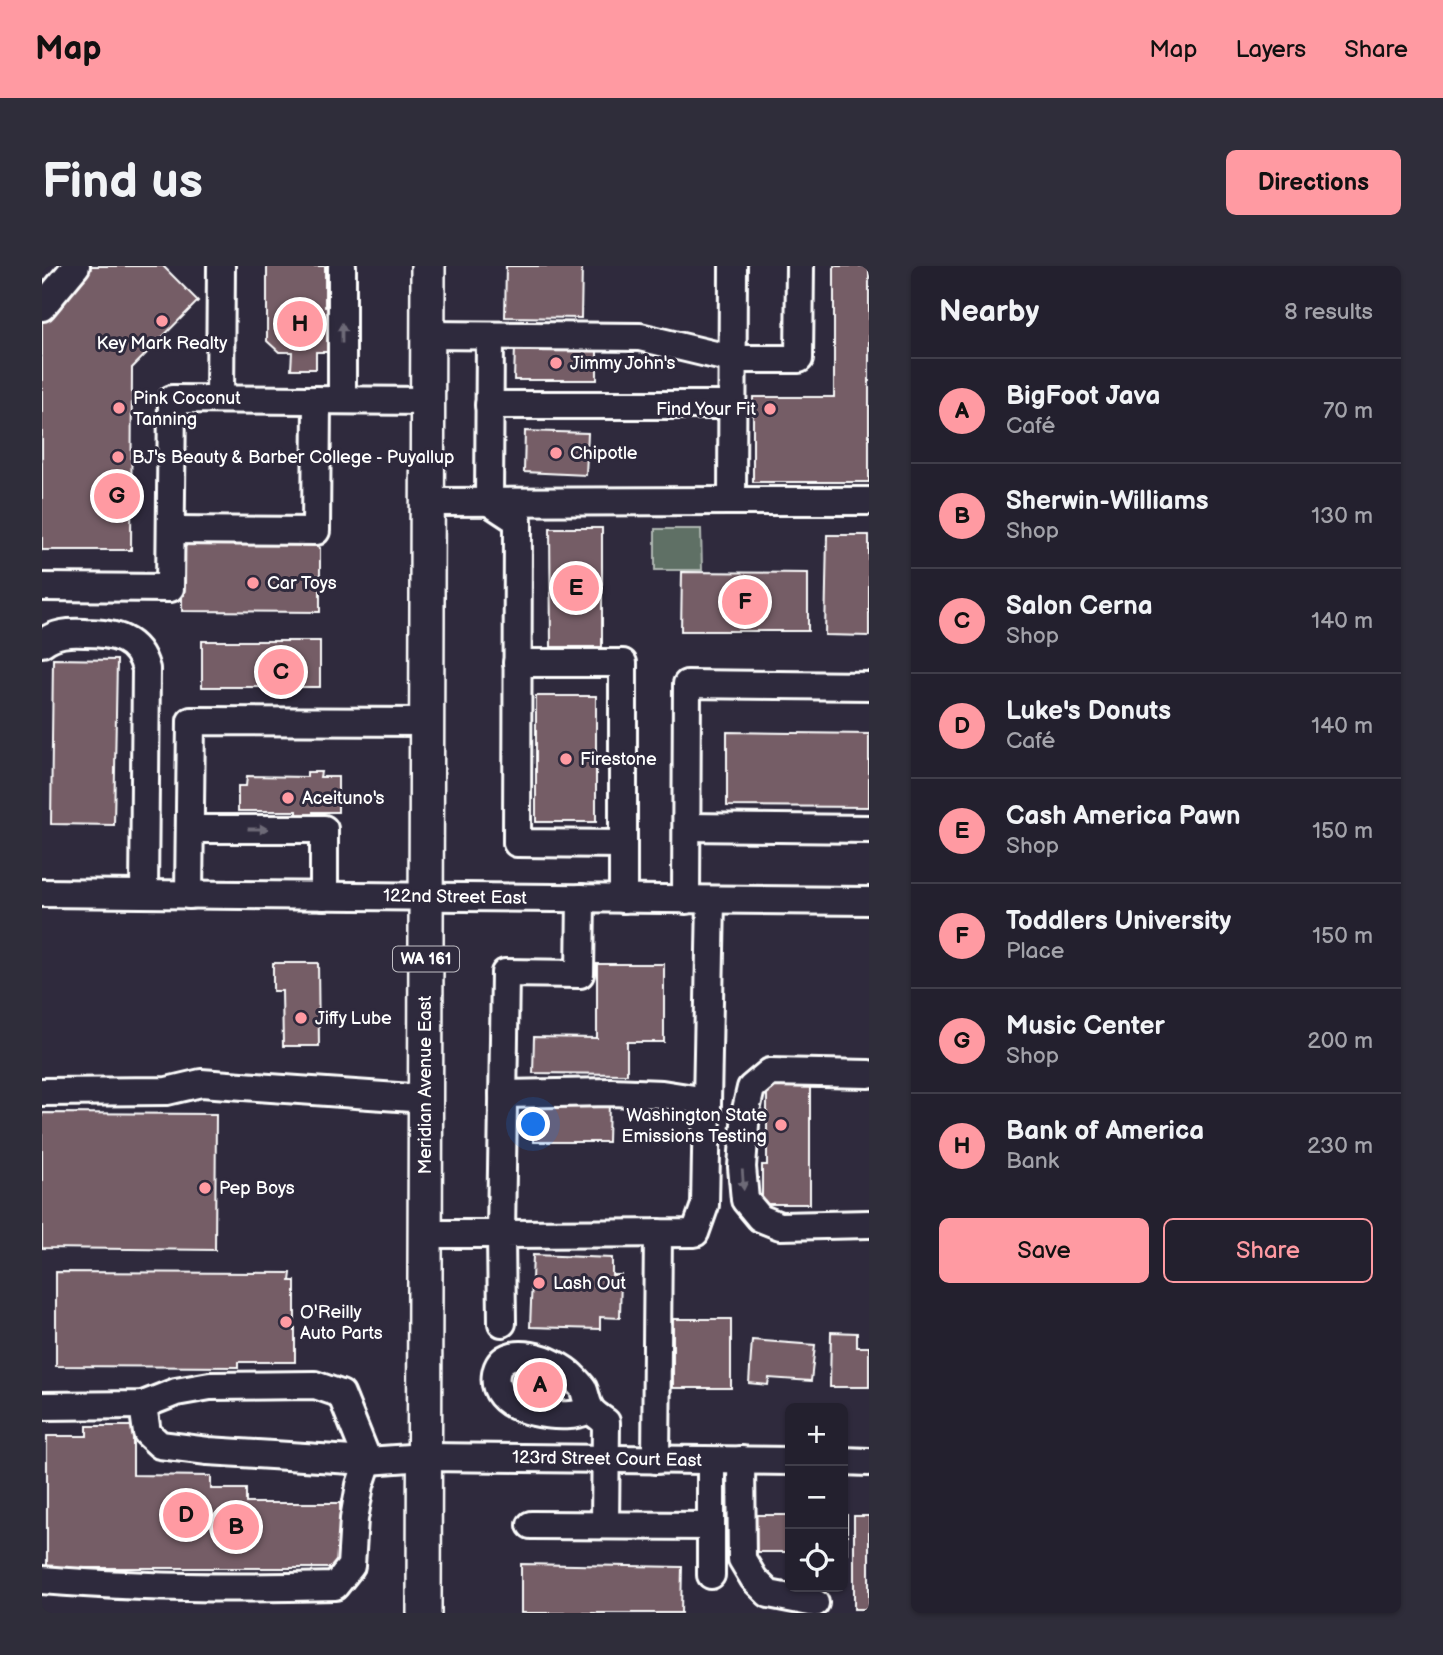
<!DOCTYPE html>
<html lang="en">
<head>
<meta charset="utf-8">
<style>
  body { margin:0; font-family:"Balsamiq Sans",sans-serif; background:#2f2d3a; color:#f1f3f6 }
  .controls { position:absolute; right:21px; bottom:21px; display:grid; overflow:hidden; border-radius:10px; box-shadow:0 2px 5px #0004 }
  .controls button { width:63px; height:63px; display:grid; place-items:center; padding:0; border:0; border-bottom:2px solid #403e4a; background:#23202e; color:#f1f3f6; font:35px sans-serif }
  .you { position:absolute; left:492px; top:859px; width:24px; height:24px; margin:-18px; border:5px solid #fff; border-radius:50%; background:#1a73e8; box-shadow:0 0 0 10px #1a73e833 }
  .badge { display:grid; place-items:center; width:46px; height:46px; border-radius:50%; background:#ff9aa2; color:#111; font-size:23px; font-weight:700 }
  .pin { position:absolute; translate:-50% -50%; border:4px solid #fff; box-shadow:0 2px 7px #0006 }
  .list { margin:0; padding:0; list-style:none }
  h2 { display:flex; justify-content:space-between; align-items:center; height:91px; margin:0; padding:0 28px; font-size:30px }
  h2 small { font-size:23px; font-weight:400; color:#a3a3aa }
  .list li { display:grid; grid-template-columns:46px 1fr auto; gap:21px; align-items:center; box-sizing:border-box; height:105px; padding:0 28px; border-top:2px solid #403e4a }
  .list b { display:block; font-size:26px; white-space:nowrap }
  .list p { margin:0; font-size:23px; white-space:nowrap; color:#a3a3aa }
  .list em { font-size:23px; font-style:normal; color:#a3a3aa }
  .actions { display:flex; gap:14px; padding:21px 28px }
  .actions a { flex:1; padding:16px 0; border:2px solid #ff9aa2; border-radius:10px; text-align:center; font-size:24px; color:#ff9aa2 }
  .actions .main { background:#ff9aa2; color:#111 }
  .icon { flex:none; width:38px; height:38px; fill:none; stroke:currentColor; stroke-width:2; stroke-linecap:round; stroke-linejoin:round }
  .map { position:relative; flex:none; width:827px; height:1347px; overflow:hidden; border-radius:10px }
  header { display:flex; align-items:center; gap:42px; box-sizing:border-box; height:98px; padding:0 35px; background:#ff9aa2; color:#111 }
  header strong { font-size:33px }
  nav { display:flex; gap:38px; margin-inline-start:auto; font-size:24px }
  .intro { display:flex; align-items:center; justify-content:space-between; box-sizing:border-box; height:168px; padding:0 42px }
  h1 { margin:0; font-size:49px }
  .button { padding:18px 32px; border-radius:10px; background:#ff9aa2; color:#111; font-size:24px; font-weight:700 }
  main { display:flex; gap:42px; padding:0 42px }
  aside { flex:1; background:#23202e; border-radius:10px; box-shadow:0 2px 5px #0004 }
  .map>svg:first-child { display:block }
  .green { fill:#5f6f65; stroke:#afb7b2; stroke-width:2 }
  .building { fill:#755d66; stroke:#fff; stroke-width:2 }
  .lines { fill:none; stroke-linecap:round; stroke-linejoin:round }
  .minor-casing { stroke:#fff; stroke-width:32 }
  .major-casing { stroke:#fff; stroke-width:38 }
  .minor { stroke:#2f2a3d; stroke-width:26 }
  .major { stroke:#2f2a3d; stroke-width:33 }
  .oneway { fill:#6d6a77 }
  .poi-dot { fill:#ff9aa2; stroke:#2f2a3d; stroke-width:2.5 }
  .labels { text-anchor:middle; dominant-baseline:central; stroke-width:6; stroke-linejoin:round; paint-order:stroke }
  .shield { fill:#2f2a3d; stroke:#c1bfc5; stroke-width:2 }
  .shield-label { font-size:16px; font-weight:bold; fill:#fff }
  .poi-label { font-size:18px; fill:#fff; stroke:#2f2a3d; text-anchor:start }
  .street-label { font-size:18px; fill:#fff; stroke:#2f2a3d }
</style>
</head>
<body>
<header>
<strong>Map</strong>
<nav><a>Map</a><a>Layers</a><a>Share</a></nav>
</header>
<div class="intro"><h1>Find us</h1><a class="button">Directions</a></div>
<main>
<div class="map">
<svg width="827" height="1347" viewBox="0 0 827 1347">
  <rect width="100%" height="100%" fill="#2f2a3d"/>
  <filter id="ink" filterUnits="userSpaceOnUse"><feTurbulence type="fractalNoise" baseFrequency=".0143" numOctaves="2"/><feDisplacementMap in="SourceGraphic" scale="14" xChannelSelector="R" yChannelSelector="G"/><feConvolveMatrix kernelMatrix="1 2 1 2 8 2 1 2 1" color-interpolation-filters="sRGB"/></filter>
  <g filter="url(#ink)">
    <polygon class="green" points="613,263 659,263 660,304 613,304"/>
    <g class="building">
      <polygon points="48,0 121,0 156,35 90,102 89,284 0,284 0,48"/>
      <polygon points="225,0 283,0 283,41 292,41 292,86 274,86 274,103 249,103 250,86 237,86 225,75"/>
      <polygon points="464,0 540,0 539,52 463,51"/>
      <polygon points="792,0 827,0 827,216 711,216 711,131 792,131"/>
      <polygon points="473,80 555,81 555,114 472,114"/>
      <polygon points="483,165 546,167 544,209 482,206"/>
      <polygon points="508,262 560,262 560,381 509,381"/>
      <polygon points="785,269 827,269 827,370 783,369"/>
      <polygon points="147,276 270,276 278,282 278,346 140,345 140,285"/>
      <polygon points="640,306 766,307 766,365 639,365"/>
      <rect x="160" y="375" width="118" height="46"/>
      <polygon points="11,393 75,394 72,559 9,558"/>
      <rect x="494" y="430" width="60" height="126"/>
      <polygon points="685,466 827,468 827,541 685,540"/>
      <polygon points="265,506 279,506 278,511 296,511 296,546 271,546 271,548 255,548 255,545 196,545 196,520 204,520 205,510 265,511"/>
      <polygon points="231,697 276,697 277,780 241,780 240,725 231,725"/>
      <polygon points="555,698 622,698 622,776 585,776 585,808 491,807 492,771 555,772"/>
      <polygon points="725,816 768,816 768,938 720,938 720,899 725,899"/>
      <polygon points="491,836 567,837 566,876 491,876"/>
      <polygon points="0,847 174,848 173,984 0,982"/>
      <polygon points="491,989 570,992 570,1009 579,1009 578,1052 558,1051 558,1063 488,1061"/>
      <polygon points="14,1006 249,1007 248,1015 253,1015 253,1096 196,1096 196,1101 14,1100"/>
      <rect x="631" y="1053" width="58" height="69"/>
      <polygon points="789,1066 815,1067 815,1081 827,1081 827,1121 788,1121"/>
      <polygon points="710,1074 773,1079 769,1115 727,1112 726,1119 707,1117"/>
      <polygon points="484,1101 520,1122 511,1137 475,1116"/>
      <polygon points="45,1160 91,1160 91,1209 169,1210 169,1223 204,1223 204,1237 298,1237 298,1302 5,1302 5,1170 45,1170"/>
      <rect x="714" y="1249" width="34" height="37"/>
      <rect x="801" y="1249" width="4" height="38"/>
      <rect x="812" y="1250" width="15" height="93"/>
      <polygon points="479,1298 640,1301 639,1347 479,1347"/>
    </g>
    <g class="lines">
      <g class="minor-casing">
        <g id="minor">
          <polyline points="300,0 300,134"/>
          <polyline points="691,0 690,235 827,235"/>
          <polyline points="0,41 34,0"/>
          <polyline points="385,69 598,71 690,93 757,93 758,0"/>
          <polyline points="448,70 447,236 476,255 475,577 581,578"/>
          <polyline points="178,133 179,0"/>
          <polyline points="447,139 690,139"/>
          <polyline points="386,236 690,235"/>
          <polyline points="129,264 274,265 275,134"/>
          <polyline points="0,321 128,322 130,133 386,135"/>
          <path d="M0 377C13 367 27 366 43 367 72 367 96 372 104 403L102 628"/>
          <polyline points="475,397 581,397 581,633"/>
          <polyline points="645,561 827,563"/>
          <polyline points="148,563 282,563 282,630"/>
          <polyline points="0,627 827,635"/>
          <polyline points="147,629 149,455 385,456"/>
          <polyline points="644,634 645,418 827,420"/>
          <polyline points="827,808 728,806 709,822 704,844 700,901 703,934 718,952 738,960 827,958"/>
          <polyline points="0,826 125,825 159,817 384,833"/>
          <polyline points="461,828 569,826 620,828 665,835"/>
          <polyline points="382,968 459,968 463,707 538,708 539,632"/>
          <polyline points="460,1057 459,968 653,967 663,939 669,634"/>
          <polyline points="101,1139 105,1167 118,1179 166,1185 326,1195 382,1191 748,1195"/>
          <path d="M0 1140 101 1139 134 1126 168 1120 273 1119 299 1128 326 1195 318 1219 312 1253 309 1300 293 1320C196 1323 97 1322 0 1314"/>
          <path d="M549 1144C542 1146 535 1149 528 1149 503 1151 448 1143 454 1108 460 1073 515 1094 530 1110 533 1113 538 1118 541 1122 544 1128 544 1136 548 1142 551 1148 559 1152 564 1156L563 1259"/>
          <polyline points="614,1194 616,967"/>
          <polyline points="699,1194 700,1293 712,1313 727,1328 773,1337"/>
          <polyline points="669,1195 669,1309"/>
          <polyline points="801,1195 827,1196"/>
          <polyline points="489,1259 669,1260"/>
        </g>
      </g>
      <g class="major-casing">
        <polyline id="major" points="382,1347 386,0"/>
      </g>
      <use href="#minor" class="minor"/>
      <use href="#major" class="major"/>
    </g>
    <defs><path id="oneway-solid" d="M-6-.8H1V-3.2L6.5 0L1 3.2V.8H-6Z" transform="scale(1.75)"/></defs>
    <g class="oneway">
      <use href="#oneway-solid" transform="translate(300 67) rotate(-90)"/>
      <use href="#oneway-solid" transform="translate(216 563)"/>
      <use href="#oneway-solid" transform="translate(701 914) rotate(86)"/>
    </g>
  </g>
  <g class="poi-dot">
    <circle cx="120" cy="55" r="7"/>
    <circle cx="514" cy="97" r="7"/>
    <circle cx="77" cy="142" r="7"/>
    <circle cx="728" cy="143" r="7"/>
    <circle cx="514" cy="187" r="7"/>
    <circle cx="76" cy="191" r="7"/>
    <circle cx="211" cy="317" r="7"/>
    <circle cx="524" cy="493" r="7"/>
    <circle cx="246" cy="532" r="7"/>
    <circle cx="259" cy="752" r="7"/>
    <circle cx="739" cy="859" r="7"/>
    <circle cx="163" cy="922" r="7"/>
    <circle cx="497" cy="1017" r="7"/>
    <circle cx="244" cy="1056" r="7"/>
  </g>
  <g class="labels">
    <rect class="shield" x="351" y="680.5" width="66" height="25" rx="5"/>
    <g class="shield-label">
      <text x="384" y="693">WA 161</text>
    </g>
    <g class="poi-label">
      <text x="120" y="77" text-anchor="middle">Key Mark Realty</text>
      <text x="528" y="97">Jimmy John's</text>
      <text x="91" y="132">Pink Coconut<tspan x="91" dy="21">Tanning</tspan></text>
      <text x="714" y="143" text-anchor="end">Find Your Fit</text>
      <text x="528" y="187">Chipotle</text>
      <text x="90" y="191">BJ's Beauty &amp; Barber College - Puyallup</text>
      <text x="225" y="317">Car Toys</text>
      <text x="538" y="493">Firestone</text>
      <text x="260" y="532">Aceituno's</text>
      <text x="273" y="752">Jiffy Lube</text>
      <text x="725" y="849" text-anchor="end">Washington State<tspan x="725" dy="21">Emissions Testing</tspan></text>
      <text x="177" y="922">Pep Boys</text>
      <text x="511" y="1017">Lash Out</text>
      <text x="258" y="1046">O'Reilly<tspan x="258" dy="21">Auto Parts</tspan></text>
    </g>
    <g class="street-label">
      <text transform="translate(413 631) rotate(1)">122nd Street East</text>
      <text transform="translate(383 819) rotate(-90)">Meridian Avenue East</text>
      <text transform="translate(565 1193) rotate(1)">123rd Street Court East</text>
    </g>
  </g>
</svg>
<div class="controls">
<button>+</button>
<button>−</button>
<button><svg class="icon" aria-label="locate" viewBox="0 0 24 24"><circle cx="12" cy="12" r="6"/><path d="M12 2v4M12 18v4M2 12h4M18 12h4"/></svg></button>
</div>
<div class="you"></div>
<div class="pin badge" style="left:498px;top:1119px">A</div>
<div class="pin badge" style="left:194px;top:1261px">B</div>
<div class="pin badge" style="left:239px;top:406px">C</div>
<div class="pin badge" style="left:144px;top:1249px">D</div>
<div class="pin badge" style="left:534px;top:322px">E</div>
<div class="pin badge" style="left:703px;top:336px">F</div>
<div class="pin badge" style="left:75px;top:230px">G</div>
<div class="pin badge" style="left:258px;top:58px">H</div>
</div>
<aside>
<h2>Nearby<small>8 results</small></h2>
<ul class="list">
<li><span class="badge">A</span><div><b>BigFoot Java</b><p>Café</p></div><em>70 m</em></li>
<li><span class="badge">B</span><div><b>Sherwin-Williams</b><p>Shop</p></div><em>130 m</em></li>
<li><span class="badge">C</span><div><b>Salon Cerna</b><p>Shop</p></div><em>140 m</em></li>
<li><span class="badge">D</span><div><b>Luke's Donuts</b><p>Café</p></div><em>140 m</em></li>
<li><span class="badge">E</span><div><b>Cash America Pawn</b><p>Shop</p></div><em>150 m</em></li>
<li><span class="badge">F</span><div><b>Toddlers University</b><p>Place</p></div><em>150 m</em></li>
<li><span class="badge">G</span><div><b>Music Center</b><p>Shop</p></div><em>200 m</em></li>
<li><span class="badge">H</span><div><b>Bank of America</b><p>Bank</p></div><em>230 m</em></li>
</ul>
<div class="actions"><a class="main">Save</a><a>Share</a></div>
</aside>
</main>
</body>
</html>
